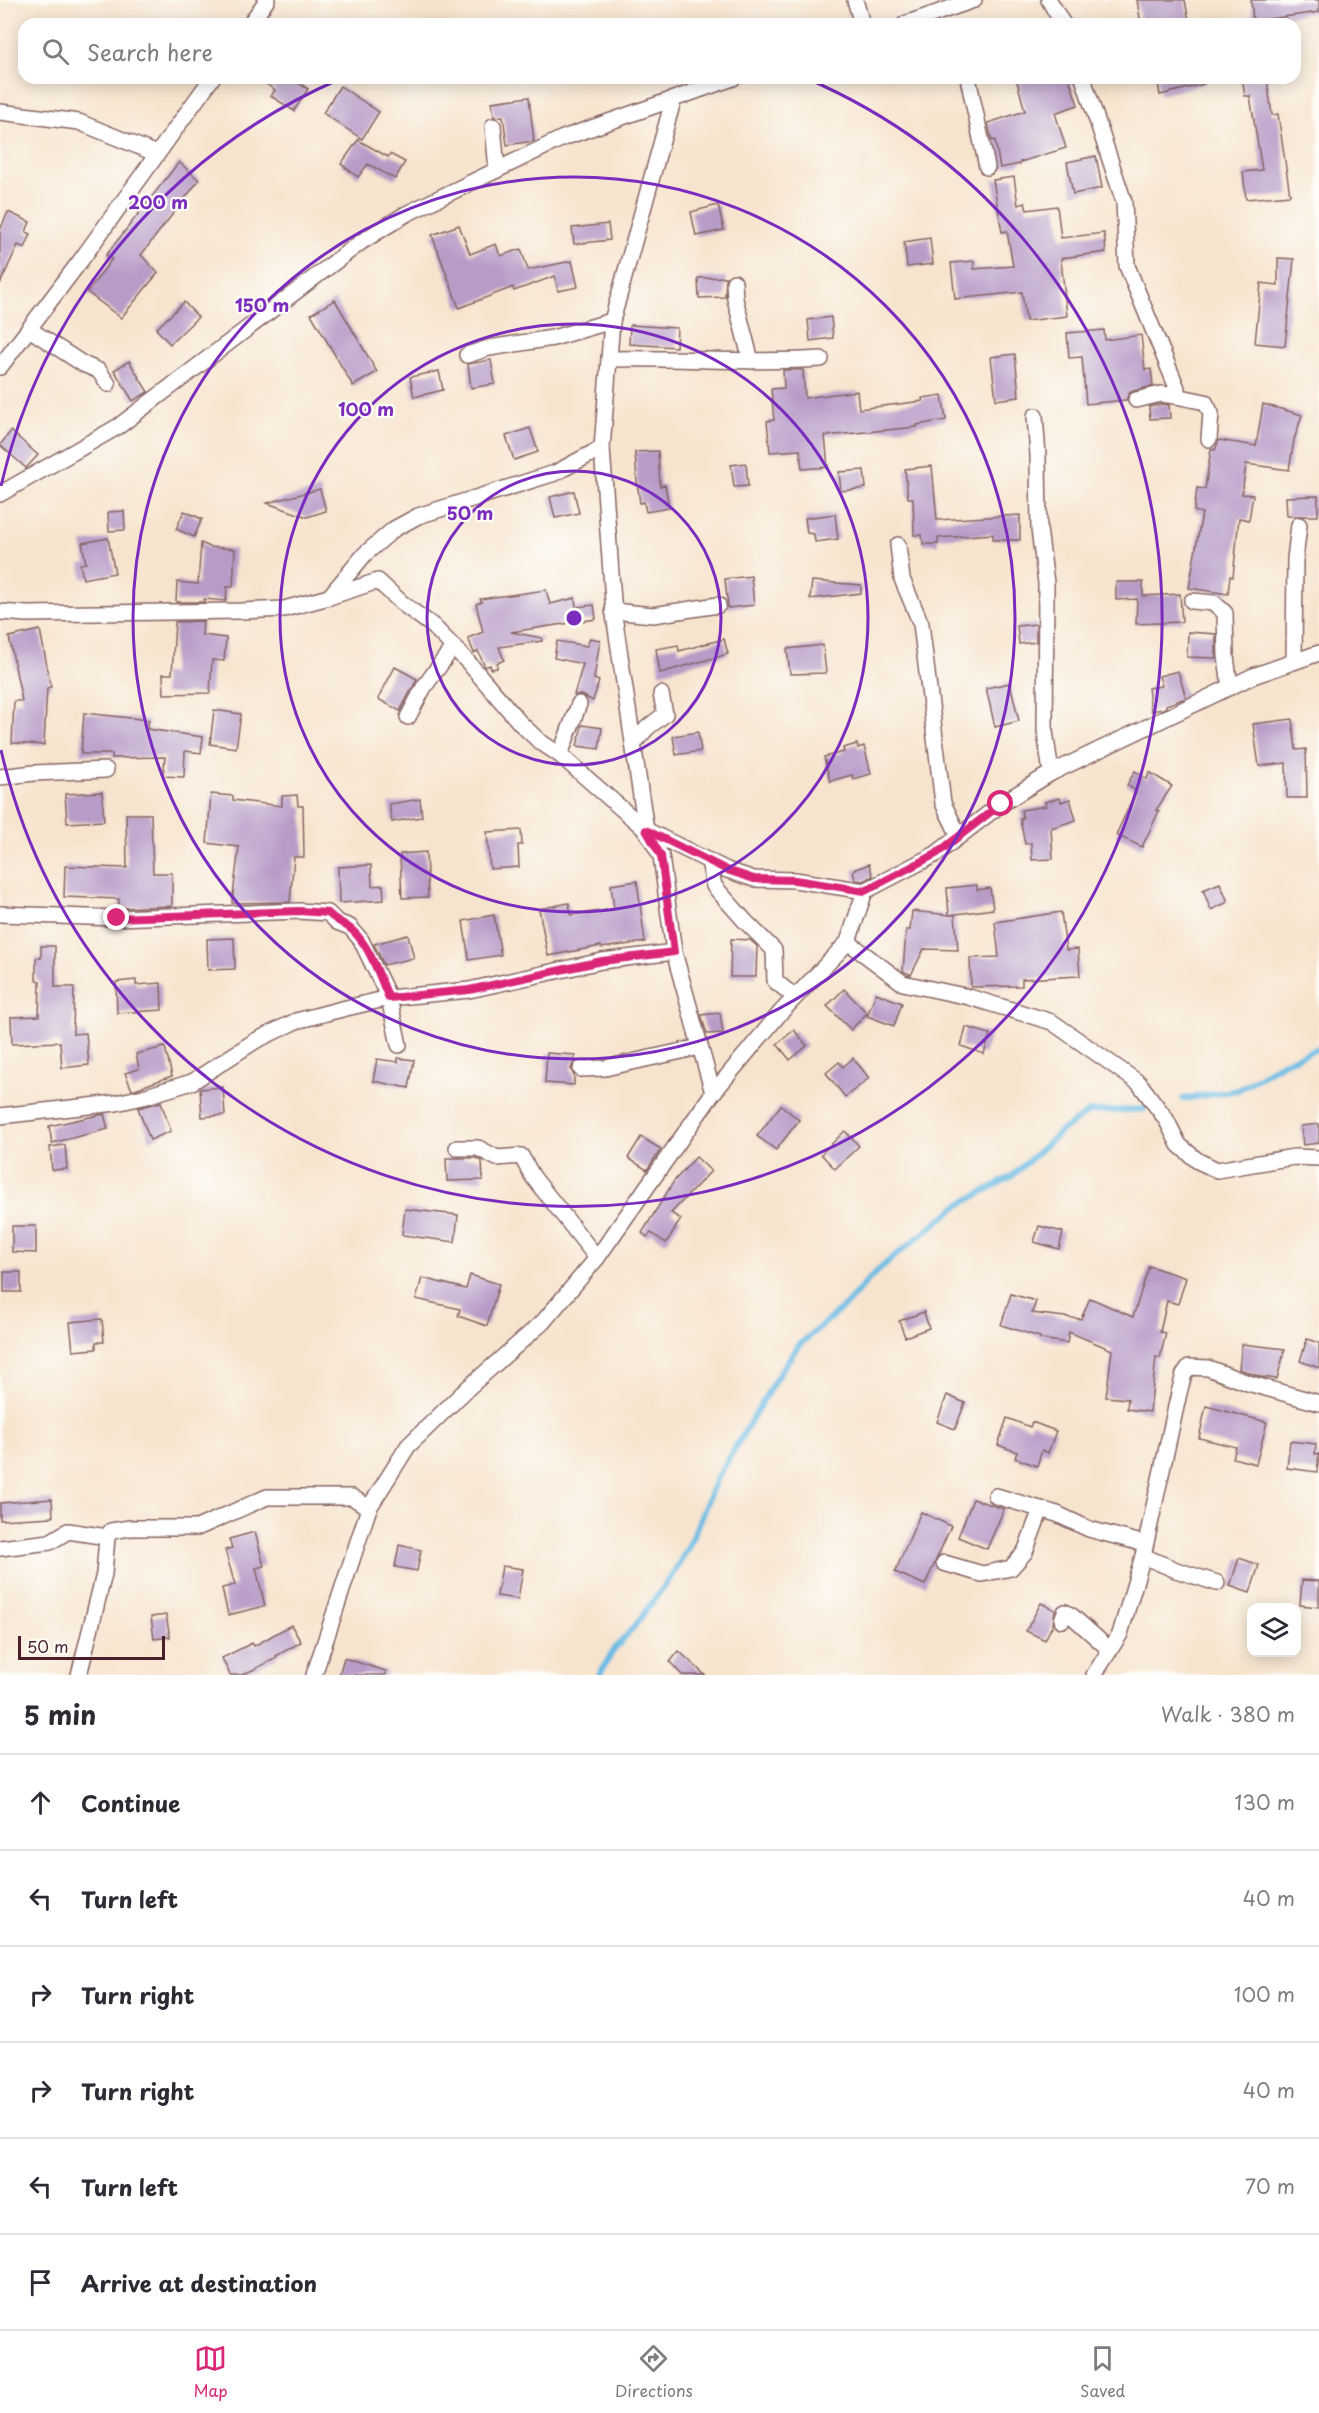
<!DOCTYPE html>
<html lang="en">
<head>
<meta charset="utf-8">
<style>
  body { margin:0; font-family:"Playpen Sans",sans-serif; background:#f7f7f7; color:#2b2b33 }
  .controls { position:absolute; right:18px; bottom:18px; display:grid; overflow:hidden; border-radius:12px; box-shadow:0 3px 15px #0003 }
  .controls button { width:54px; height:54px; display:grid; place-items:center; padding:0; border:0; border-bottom:2px solid #e1e1e2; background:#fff; color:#2b2b33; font:30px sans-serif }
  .scale { position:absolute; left:18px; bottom:15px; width:147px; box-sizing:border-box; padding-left:6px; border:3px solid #4a1f2b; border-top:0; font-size:16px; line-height:21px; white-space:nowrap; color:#4a1f2b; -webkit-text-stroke:4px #fdfcf7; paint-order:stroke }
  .stop { position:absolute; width:18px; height:18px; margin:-14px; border:4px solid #db2777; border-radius:50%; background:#fff }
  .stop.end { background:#db2777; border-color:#fff; box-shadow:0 2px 6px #0008 }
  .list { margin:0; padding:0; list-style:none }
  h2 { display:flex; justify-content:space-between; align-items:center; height:78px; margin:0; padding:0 24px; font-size:26px }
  h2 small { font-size:20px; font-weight:400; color:#7c7c81 }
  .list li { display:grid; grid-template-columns:39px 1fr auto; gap:18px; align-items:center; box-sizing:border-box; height:96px; padding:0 24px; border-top:2px solid #e1e1e2 }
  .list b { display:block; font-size:22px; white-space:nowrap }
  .list em { font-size:20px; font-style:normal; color:#7c7c81 }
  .icon { flex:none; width:33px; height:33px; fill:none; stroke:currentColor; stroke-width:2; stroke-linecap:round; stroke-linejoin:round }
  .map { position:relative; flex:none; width:1319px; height:1675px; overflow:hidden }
  .search { position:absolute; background:#fff; box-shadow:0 3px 15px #0003; left:18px; right:18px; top:18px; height:66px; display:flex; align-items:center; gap:15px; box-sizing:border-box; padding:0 21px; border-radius:18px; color:#7c7c81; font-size:22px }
  .sheet { height:654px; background:#fff }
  nav { display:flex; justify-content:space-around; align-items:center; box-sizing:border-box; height:84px; border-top:2px solid #e1e1e2; background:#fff; font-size:16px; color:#7c7c81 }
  nav a { display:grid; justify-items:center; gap:3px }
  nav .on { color:#db2777 }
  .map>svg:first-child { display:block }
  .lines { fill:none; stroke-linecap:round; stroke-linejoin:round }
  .stream { stroke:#69bbe4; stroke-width:6 }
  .building { fill:#b79cc8 }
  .minor-casing { stroke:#876464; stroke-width:18 }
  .minor { stroke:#fff; stroke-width:15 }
  .route { stroke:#db2777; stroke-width:8 }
  .ring { fill:none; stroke:#7b2cbf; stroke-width:3 }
  .centre { fill:#7b2cbf; stroke:#fdfcf7; stroke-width:3 }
  .ring-label { font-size:18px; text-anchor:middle; font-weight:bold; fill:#7b2cbf; stroke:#fdfcf7; stroke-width:4.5; stroke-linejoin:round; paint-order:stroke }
</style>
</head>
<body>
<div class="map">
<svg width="1319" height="1675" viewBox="0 0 1319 1675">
  <rect width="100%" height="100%" fill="#fdfcf7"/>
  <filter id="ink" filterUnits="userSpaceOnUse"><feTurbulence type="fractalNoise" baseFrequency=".0167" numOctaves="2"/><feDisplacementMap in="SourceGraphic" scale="12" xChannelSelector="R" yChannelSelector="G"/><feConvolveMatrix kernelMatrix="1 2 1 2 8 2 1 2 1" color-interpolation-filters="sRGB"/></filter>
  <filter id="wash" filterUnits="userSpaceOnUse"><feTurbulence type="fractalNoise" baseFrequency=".008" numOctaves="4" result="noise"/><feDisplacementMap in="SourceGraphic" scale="24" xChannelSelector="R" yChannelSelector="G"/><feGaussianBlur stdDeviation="1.35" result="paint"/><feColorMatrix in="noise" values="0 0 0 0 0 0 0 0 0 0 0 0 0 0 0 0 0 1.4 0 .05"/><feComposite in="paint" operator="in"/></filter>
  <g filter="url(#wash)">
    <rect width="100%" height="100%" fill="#f7e4ce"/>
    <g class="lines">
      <g class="stream">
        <polyline points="1183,1099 1238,1090 1282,1063 1319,1048"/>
        <polyline points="599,1675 613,1651 633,1628 671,1577 689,1546 715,1482 781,1370 799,1345 848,1303 868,1280 891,1259 959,1205 1012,1176 1061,1131 1089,1112 1144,1109"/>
      </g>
    </g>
    <g id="blocks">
      <g class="building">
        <polygon points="1137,0 1185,0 1189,21 1169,24 1168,19 1141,24"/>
        <polygon points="1251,0 1319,0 1319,12 1253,21"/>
        <polygon points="257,78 291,78 308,89 294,111 271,96 275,90"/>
        <polygon points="1016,78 1069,78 1078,105 1055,113 1066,148 1020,162 1020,164 1000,168 995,140 992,141 988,123 1025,111"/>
        <polygon points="1157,78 1203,78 1204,84 1160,95"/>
        <polygon points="1242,78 1267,78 1272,115 1278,114 1290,195 1246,199 1243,172 1262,170 1250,96 1245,96"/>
        <polygon points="340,86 379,112 362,139 323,113"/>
        <polygon points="529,97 534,141 507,145 503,116 494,117 492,102"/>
        <polygon points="358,140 388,157 390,154 405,162 395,179 368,164 358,177 341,164"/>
        <polygon points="1096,156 1102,188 1073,194 1067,162"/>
        <polygon points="179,162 199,180 141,255 158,273 121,318 87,292 112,259 106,255"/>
        <polygon points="1014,177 1018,205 1025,203 1027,210 1057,206 1061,238 1104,233 1106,252 1062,258 1061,260 1067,316 1026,321 1022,292 955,299 951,263 974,261 974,269 1013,266 1007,231 1002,232 993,180"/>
        <polygon points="718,205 724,230 696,236 691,212"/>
        <polygon points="8,212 30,222 26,232 31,234 25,248 18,245 0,284 0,230"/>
        <polygon points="608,224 610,240 574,244 572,228"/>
        <polygon points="459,225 470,254 496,244 500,256 521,249 528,270 572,261 578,287 558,291 555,276 514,291 513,287 459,308 432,235"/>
        <polygon points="930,238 933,264 907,267 904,242"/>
        <polygon points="1278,258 1294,259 1285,346 1255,343 1261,283 1278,285"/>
        <polygon points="726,277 725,297 699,298 698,278"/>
        <polygon points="335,300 377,372 353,386 311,314"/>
        <polygon points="184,302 198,317 170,344 156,329"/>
        <polygon points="831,317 833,338 810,341 808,320"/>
        <polygon points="630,325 677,328 676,347 629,344"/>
        <polygon points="1104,330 1105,340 1141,335 1145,370 1151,369 1153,386 1133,391 1129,393 1126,400 1086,404 1082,357 1069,358 1067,333"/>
        <polygon points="1015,354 1019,397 996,400 991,357"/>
        <polygon points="491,360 495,384 471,388 468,364"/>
        <polygon points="129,361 148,392 133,401 114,370"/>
        <polygon points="783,370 803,370 805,398 857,391 859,409 923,401 922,398 942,395 946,420 917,425 917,427 825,436 828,467 802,469 800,450 770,452 767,421 774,420 771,389 784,388"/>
        <polygon points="439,371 443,390 414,397 410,377"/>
        <polygon points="1162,404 1169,405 1170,418 1150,419 1149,407"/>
        <polygon points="1263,404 1302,415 1294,440 1289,470 1246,464 1242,494 1253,495 1249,520 1239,518 1233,577 1230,576 1228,594 1189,588 1202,513 1194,511 1197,488 1205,489 1211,449 1215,450 1219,440 1256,446"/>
        <polygon points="530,428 538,452 514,460 506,436"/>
        <polygon points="11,431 38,455 26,468 0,445"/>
        <polygon points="658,451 660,486 665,485 669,508 646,512 644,502 640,503 637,482 635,452"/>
        <polygon points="746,463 748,486 734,487 731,465"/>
        <polygon points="932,466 937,520 1020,515 1020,540 993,540 993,534 938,538 938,544 923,544 922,535 914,535 913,498 908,498 905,469"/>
        <polygon points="864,470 866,488 841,491 839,472"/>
        <polygon points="320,489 326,511 307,517 267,503"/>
        <polygon points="574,491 579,513 555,518 550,497"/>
        <polygon points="1318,496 1318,516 1287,516 1286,497"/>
        <polygon points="124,511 125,530 109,531 108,512"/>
        <polygon points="184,511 202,519 194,537 176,529"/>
        <polygon points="835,514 838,539 815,542 814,534 807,533 805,518"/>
        <polygon points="108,538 115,573 83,579 80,564 86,563 82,543"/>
        <polygon points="201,543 210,547 235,549 233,587 227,587 226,601 204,599 204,602 176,602 177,582 198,584"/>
        <polygon points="751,576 754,605 728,608 725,579"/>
        <polygon points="812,581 861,585 861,593 810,599"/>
        <polygon points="1116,582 1143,582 1143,596 1180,594 1182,622 1136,624 1137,599 1116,600"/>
        <polygon points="546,590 550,604 575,598 576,607 594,605 596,619 511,632 542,638 542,641 499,647 504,660 497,663 497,668 491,669 490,665 485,667 478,651 474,653 468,638 483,632 476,604 482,602 480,599"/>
        <polygon points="203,621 202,635 226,638 224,661 212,660 210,693 164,694 163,674 172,674 175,622"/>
        <polygon points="1036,624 1036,642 1019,644 1017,626"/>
        <polygon points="40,630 51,687 47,688 44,745 12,743 14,701 22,701 9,637"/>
        <polygon points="1188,632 1216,634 1216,658 1187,657"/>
        <polygon points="590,638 600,640 594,679 599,681 593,701 582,695 574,695 583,664 554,658 557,641 587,646"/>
        <polygon points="724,639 728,654 660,673 656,649 678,645 679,651"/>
        <polygon points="823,645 826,673 790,674 787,649"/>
        <polygon points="395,667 417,679 400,711 378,699"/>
        <polygon points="1178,671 1186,698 1166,705 1166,707 1163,709 1151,711 1148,688 1162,686 1159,676"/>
        <polygon points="1010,683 1019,721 995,727 986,688"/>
        <polygon points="214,710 241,714 236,748 210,744"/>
        <polygon points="84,713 149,720 147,729 203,737 201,753 185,751 184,777 163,776 165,757 112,758 112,754 81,754"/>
        <polygon points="1292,719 1296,750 1306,749 1307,798 1287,798 1286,763 1259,766 1253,724"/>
        <polygon points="582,725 602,728 599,749 577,746"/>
        <polygon points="698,732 701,751 676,755 673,736"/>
        <polygon points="857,744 858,748 864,746 871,774 853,779 852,775 830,781 824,757 844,752 843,748"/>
        <polygon points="1135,771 1147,779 1149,772 1172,786 1156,810 1159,811 1142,847 1116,835 1136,791 1127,785"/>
        <polygon points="102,792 104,821 67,823 65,794"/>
        <polygon points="211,794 233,796 233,800 282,806 282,796 297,795 298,806 303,806 304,857 294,857 290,902 232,903 239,847 207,843"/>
        <polygon points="1060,798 1061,802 1070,799 1076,820 1051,828 1053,859 1032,860 1031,843 1025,844 1020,819 1023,818 1021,810 1046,806 1045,802"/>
        <polygon points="420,799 422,817 392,822 389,804"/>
        <polygon points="126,814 151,814 153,873 172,873 172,906 119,908 119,899 64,897 65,866 127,868"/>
        <polygon points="521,830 522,845 518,845 519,867 490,869 487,832"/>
        <polygon points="426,852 428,897 402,898 400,854"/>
        <polygon points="869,864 873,876 863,881 855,880 853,870"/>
        <polygon points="371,865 372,886 383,885 384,900 339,903 338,867"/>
        <polygon points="637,881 645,942 601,948 601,946 548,956 539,909 569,903 571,915 614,909 611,885"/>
        <polygon points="1220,883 1228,902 1211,910 1203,890"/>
        <polygon points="977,885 977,890 990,888 993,909 949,915 955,915 958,950 924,949 911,975 903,971 906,930 910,930 912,911 949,915 947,888"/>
        <polygon points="1061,912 1066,950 1078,949 1080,976 1022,979 1022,986 971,987 970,958 999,957 995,922"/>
        <polygon points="494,915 501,955 469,960 463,921"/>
        <polygon points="408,935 414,958 384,965 374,944"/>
        <polygon points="234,938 235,969 208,970 207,939"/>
        <polygon points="731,939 750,940 757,946 756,977 730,977"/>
        <polygon points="41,946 55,946 55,987 74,987 73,1034 86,1033 89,1065 62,1068 60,1042 12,1044 11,1017 39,1016 40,981 36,980 36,958 41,958"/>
        <polygon points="136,980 136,985 161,983 162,1010 117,1013 116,982"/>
        <polygon points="844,989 867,1013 851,1030 827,1006"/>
        <polygon points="876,993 902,1003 894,1026 867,1016"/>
        <polygon points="720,1013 723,1033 707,1034 701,1015"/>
        <polygon points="966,1027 990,1034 984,1054 961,1046"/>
        <polygon points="794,1030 807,1046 790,1060 777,1044"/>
        <polygon points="165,1047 172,1076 132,1090 125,1073 139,1069 136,1054"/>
        <polygon points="547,1053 576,1055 571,1069 574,1076 574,1085 545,1083"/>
        <polygon points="398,1058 414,1060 409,1088 373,1081 377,1059 398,1062"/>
        <polygon points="853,1058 869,1078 845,1097 826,1073 839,1062 843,1067"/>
        <polygon points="223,1087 225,1115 202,1117 200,1089"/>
        <polygon points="161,1102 171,1131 150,1140 138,1108"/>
        <polygon points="781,1105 799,1120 776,1150 757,1136"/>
        <polygon points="104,1114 108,1129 52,1143 49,1126"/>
        <polygon points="1319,1124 1319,1143 1303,1145 1301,1126"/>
        <polygon points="845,1131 859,1146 835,1169 821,1154"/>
        <polygon points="641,1137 661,1149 647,1170 628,1158"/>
        <polygon points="65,1145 67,1169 52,1170 50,1147"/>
        <polygon points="696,1157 711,1171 671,1213 681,1219 666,1243 651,1233 647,1237 642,1233 674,1181"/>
        <polygon points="446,1158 476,1158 482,1161 483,1180 447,1181"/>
        <polygon points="405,1209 458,1215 455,1242 402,1235"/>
        <polygon points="12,1226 36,1226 36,1253 12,1252"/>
        <polygon points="1039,1226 1063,1232 1059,1249 1034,1242"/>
        <polygon points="1149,1266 1186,1278 1178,1304 1167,1301 1160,1332 1166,1333 1160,1358 1156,1357 1150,1412 1127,1409 1128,1399 1106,1397 1112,1350 1069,1332 1067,1343 1040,1339 1040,1337 1001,1325 1011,1294 1036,1301 1032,1313 1081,1319 1090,1298 1133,1317"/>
        <rect x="4" y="1272" width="17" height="20"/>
        <polygon points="470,1275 499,1284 487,1326 458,1316 460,1309 416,1299 422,1278 466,1289"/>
        <polygon points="924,1312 929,1328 905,1337 899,1321"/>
        <polygon points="102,1319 104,1342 96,1342 96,1349 73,1351 70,1322"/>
        <polygon points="1307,1339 1319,1343 1319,1368 1300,1361"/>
        <polygon points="1242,1344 1285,1349 1277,1379 1261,1377 1239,1369"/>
        <polygon points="947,1395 965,1403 955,1429 937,1422"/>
        <polygon points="1206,1406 1267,1422 1256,1464 1233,1458 1236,1447 1199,1438"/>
        <polygon points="1007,1418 1030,1427 1032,1422 1056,1431 1048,1453 1042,1450 1037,1466 1015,1458 1017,1452 998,1445"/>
        <polygon points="1290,1441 1316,1444 1315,1454 1319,1454 1317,1472 1287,1468"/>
        <polygon points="52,1499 53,1517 0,1520 0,1503"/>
        <polygon points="973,1499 1004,1509 987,1549 958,1537"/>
        <polygon points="921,1512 951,1526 925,1585 895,1572"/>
        <polygon points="255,1532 264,1566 256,1568 265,1606 228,1615 222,1588 235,1585 225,1550 232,1548 229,1539"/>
        <polygon points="399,1545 421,1550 417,1571 395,1567"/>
        <polygon points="1239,1558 1259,1565 1250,1593 1230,1586"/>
        <polygon points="502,1566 523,1569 518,1599 497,1596"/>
        <polygon points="1302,1580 1319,1581 1319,1607 1300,1605"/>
        <polygon points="1041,1603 1055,1610 1053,1624 1045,1640 1026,1631"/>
        <polygon points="166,1615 170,1637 154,1639 151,1617"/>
        <polygon points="291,1625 301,1642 276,1656 277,1658 242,1675 230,1675 222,1658 252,1643 254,1646"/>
        <polygon points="679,1651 705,1675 682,1675 670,1662"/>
        <polygon points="344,1658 386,1671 386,1675 339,1675"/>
      </g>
    </g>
  </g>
  <g filter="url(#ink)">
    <use href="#blocks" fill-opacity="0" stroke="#876464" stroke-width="1.5"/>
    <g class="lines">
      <g class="minor-casing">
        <g id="minor">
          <polyline points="855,0 862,24"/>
          <polyline points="1049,0 1063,24"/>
          <polyline points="250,24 267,0"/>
          <polyline points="905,24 974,0"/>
          <polyline points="968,78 987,167"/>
          <polyline points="1083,78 1124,202 1127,266 1177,388 1176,396 1161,394 1136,400"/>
          <polyline points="673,101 612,321 602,448 614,615 646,830 661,856 674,952 713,1093"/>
          <polyline points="0,112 79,122 157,154"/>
          <polyline points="493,126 497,170"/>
          <polyline points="734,282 735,299 751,361"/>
          <polyline points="29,329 83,364 99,371 108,384"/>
          <polyline points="467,355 489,348 553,338 612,321"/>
          <path d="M609 359C680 357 751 364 821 359"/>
          <polyline points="0,367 81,260 212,78"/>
          <polyline points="1176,396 1205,402 1211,413 1209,439"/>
          <polyline points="1035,416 1038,456 1039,529 1046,583 1045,731 1051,773"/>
          <polyline points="0,494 119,426 361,242 406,214 563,138 733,78"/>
          <polyline points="898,545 902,579 921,624 943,803 959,836"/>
          <polyline points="329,597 365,554 394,529 418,516 555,473 602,448"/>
          <polyline points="1192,601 1214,603 1225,613 1226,656 1230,687"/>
          <polyline points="613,611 653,615 718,605"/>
          <polyline points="0,612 27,614 241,611 284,609 329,597 378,581 403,604 433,626 468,662 520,723 539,741 560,755 646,830 727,870 754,879 795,880 865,891"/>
          <polyline points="1294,661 1295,559 1299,525"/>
          <polyline points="408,717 424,687 453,647"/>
          <polyline points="633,744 647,728 665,714 661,694"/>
          <polyline points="560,755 579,704"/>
          <polyline points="0,777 34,773 106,770"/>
          <polyline points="709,861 714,886 745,921 774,950 775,981 795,997"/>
          <polyline points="0,914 117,918 299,911 328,913 337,922 350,927 361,940 389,998 399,1045"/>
          <polyline points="848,942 903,983 969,997 1052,1022 1139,1083 1166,1119 1179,1145 1198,1161 1217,1170 1294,1157 1319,1158"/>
          <polyline points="581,1069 605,1068 700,1047"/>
          <polyline points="0,1116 116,1103 143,1097 192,1082 255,1041 296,1021 342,1009 389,998 469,990 602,961 674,952"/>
          <polyline points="457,1148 478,1148 497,1158 521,1156 533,1177 597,1258"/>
          <polyline points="996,1496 1057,1514 1089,1529 1145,1544"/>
          <polyline points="0,1548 50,1542 68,1531 107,1537"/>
          <polyline points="1143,1556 1176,1570 1217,1583"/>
          <polyline points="944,1563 982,1574 1011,1568 1025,1552 1041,1509"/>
          <polyline points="1062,1620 1065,1612 1072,1616 1110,1650"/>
          <polyline points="79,1675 104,1574 107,1537 111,1531 130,1528 197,1528 267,1497 352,1497 369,1508"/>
          <polyline points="314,1675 369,1508 408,1446 469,1387 543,1322 597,1258 713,1093 781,1012 848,942 865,891 936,854 1001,804 1051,773 1253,676 1319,653"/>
          <polyline points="1094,1675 1120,1634 1143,1556 1179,1393 1184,1374 1189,1367 1208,1368 1248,1383 1319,1403"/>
        </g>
      </g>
      <use href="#minor" class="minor"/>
    </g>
  </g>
  <g class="lines" filter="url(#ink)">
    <path class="route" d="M117 918 299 911 328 913C337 922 344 923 352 930 370 946 379 976 389 998L469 990 602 961 674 952 661 856 646 830 727 870 754 879 795 880 865 891 936 854 1001 804"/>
  </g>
  <g class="ring">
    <circle cx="574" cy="618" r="147"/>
    <circle cx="574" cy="618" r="294"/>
    <circle cx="574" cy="618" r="441"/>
    <path d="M1 486A588 588 0 0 1 340 79M808 79A588 588 0 1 1 1 750"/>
  </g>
  <circle cx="574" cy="618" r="9" class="centre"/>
  <g class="ring-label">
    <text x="158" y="209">200 m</text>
    <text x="262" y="312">150 m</text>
    <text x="366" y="416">100 m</text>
    <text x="470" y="520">50 m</text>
  </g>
</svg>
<div class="controls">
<button><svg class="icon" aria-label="layers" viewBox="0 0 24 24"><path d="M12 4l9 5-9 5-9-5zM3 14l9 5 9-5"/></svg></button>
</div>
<div class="scale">50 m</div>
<div class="stop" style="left:1001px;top:804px"></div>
<div class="stop end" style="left:117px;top:918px"></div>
<div class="search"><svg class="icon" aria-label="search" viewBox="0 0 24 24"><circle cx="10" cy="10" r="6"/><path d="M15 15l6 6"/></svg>Search here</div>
</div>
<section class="sheet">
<h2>5 min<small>Walk · 380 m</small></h2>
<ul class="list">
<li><svg class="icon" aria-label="ahead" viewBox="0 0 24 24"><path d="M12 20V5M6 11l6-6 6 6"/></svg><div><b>Continue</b></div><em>130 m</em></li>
<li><svg class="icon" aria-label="left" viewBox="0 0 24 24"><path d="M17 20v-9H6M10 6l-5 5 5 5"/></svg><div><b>Turn left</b></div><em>40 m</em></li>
<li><svg class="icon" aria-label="right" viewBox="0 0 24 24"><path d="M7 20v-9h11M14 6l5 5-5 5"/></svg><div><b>Turn right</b></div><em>100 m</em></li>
<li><svg class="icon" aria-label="right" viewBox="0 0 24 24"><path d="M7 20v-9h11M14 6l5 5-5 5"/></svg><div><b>Turn right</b></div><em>40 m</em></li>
<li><svg class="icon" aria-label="left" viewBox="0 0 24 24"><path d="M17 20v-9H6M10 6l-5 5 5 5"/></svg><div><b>Turn left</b></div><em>70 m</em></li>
<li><svg class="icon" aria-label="arrive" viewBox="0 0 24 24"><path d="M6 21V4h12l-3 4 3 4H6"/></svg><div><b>Arrive at destination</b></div></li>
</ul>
</section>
<nav>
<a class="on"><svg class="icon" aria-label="map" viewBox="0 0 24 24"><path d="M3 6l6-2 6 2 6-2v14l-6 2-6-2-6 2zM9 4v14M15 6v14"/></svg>Map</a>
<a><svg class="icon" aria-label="directions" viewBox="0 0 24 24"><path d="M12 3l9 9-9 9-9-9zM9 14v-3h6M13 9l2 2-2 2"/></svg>Directions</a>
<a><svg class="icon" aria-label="saved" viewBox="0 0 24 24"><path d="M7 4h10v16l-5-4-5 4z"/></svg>Saved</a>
</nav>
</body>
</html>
